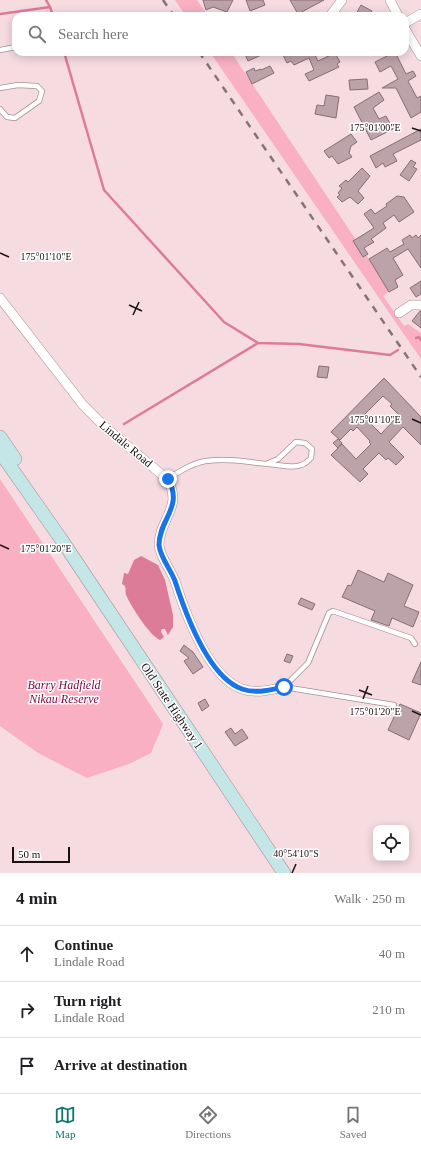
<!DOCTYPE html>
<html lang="en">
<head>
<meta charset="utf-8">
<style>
  body { margin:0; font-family:Georgia,serif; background:#f6f6f6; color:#202124 }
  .controls { position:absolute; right:12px; bottom:12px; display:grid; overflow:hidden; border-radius:8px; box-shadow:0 2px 10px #0003 }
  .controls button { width:36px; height:36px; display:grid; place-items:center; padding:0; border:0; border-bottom:1px solid #e0e0e0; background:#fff; color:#202124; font:20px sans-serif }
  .scale { position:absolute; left:12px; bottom:10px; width:58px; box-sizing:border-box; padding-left:4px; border:2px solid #1a1114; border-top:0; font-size:11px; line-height:14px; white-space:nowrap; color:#1a1114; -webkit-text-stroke:3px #fff; paint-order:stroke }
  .stop { position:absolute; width:12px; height:12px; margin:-9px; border:3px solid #1a73e8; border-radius:50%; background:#fff }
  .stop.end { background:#1a73e8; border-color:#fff; box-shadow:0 1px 4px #0008 }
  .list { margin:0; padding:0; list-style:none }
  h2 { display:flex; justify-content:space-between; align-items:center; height:52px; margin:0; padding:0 16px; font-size:17px }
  h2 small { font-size:13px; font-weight:400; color:#757577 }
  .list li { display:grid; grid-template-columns:26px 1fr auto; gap:12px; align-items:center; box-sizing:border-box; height:56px; padding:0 16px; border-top:1px solid #e0e0e0 }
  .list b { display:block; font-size:15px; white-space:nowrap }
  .list p { margin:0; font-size:13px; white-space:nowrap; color:#757577 }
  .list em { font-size:13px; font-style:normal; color:#757577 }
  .icon { flex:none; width:22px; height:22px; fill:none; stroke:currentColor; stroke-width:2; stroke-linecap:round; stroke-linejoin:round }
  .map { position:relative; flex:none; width:421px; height:873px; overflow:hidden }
  .search { position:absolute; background:#fff; box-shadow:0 2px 10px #0003; left:12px; right:12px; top:12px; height:44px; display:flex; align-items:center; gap:10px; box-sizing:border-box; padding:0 14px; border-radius:12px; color:#757577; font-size:15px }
  .sheet { height:220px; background:#fff }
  nav { display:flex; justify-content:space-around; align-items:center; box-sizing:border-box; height:56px; border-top:1px solid #e0e0e0; background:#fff; font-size:11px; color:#757577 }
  nav a { display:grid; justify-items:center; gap:2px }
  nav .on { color:#0f766e }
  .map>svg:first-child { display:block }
  .green { fill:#f8b0c2 }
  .water { fill:#dd7c98 }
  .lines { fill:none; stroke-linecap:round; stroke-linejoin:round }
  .stream { stroke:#dd7c98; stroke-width:2.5 }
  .building { fill:#bca3a9; stroke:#866e74; fill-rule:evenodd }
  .lane-casing { stroke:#a88f95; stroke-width:6 }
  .street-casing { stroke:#a88f95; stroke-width:10 }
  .secondary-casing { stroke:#a88f95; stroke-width:14 }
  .lane { stroke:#fff; stroke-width:4.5 }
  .street { stroke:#fff; stroke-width:9 }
  .secondary { stroke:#c5e6e7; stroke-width:13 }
  .rail { stroke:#857378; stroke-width:2.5; stroke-dasharray:7 7; stroke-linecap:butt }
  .route { stroke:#1a73e8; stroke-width:5 }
  .ticks { fill:none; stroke:#1a1114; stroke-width:1.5 }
  .labels { text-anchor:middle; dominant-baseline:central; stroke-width:3; stroke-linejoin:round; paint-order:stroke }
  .street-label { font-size:12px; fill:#1a1114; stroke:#fff }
  .park-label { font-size:12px; font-style:italic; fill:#7d023c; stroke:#fff }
  .ticks-label { font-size:10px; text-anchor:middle; fill:#1a1114; stroke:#fff; stroke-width:3; stroke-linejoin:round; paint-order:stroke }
</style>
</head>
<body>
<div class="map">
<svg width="421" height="873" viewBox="0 0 421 873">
  <rect width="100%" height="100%" fill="#f6dbe1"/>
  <g class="green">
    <polygon points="175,0 197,0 208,16 186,16"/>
    <polygon points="210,52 231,52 390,291 383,296 404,326 408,324 421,333 421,359"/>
    <polygon points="0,479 163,724 151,753 129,764 87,778 38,753 0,726"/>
  </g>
  <path class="water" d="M141 556 158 565 165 580 173 615V627L168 635 165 629H162L161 632 164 637 160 640C149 635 131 606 126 595 125 591 126 589 125 586L122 584 124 573 128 574 134 560Z"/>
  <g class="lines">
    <g class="stream">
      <polyline points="46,0 50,7"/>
      <polyline points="0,14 50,7 53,16"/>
      <polyline points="64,52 104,190 224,322 258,343 299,344 390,355 398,350"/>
      <polyline points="416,338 419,337 421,340"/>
      <polyline points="124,424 258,343"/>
    </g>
  </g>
  <g class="building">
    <polygon points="203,0 233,0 227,12 213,7 206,10"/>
    <polygon points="246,0 263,0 265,5 250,11"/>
    <polygon points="290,0 324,0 298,14"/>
    <polygon points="361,5 372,11 370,16 355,16"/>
    <polygon points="244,52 268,52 248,61"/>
    <polygon points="289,52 321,52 315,55 318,61 335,53 340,62 337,64 339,67 309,81 305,74 314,70 309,58 294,65 291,61 287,63 283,55"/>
    <polygon points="395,52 406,74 413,71 416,76 408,81 417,98 421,96 421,112 411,118 396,88 382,88 398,79 391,66 380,72 375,62"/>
    <polygon points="270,66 274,73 252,84 246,72 254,68 255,71 261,69 261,70"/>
    <polygon points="367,79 368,89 350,90 349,80"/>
    <polygon points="379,92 384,100 373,108 379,119 386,116 393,129 371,140 354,107"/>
    <polygon points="326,95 339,97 336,118 315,114 317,105 324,106"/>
    <polygon points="421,129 421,140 393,154 397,161 385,167 383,163 376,168 370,156"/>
    <polygon points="351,134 357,142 351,146 349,153 352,157 338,164 332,156 329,158 324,151"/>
    <polygon points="411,160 416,163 413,167 417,169 409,181 400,175"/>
    <polygon points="362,168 370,176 358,191 364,198 358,204 350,197 342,202 337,197 340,195 338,193 342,188 339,186 346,180 348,182"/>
    <polygon points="397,196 404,197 414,212 399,222 394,215 383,223 386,228 371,239 374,242 364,248 368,254 363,257 353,241 374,228 364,214 371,209 375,214 387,206 386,204"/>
    <polygon points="410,235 412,238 416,235 418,238 421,235 421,268 408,249 393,258 403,275 395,280 398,287 389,292 369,259 387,248 390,252 404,244 402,240"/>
    <polygon points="421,281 421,294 416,297 410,288"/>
    <polygon points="420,311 421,311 421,328 412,321"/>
    <polygon points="319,366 329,367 327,378 317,377"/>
    <path d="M384 378 421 417V445L403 427 389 442 404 457 396 465 388 458 386 460 379 453 363 469 368 474 360 482 331 455 342 444 356 459 371 444 369 442 370 441 357 427 353 431 351 429 340 440 331 432ZM383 396 392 404 390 406 399 415 381 434 363 416Z"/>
    <polygon points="338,439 342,443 338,448 333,443"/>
    <polygon points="358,570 384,582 388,573 413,585 404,606 419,612 413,627 392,618 389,626 371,620 375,611 342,597 348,585 351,586"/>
    <polygon points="301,598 315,604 312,610 298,604"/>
    <polygon points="184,645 193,652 203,667 193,674 184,661 189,658 180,651"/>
    <polygon points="287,654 293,656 290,663 284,661"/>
    <polygon points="421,662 421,685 412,682"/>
    <polygon points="205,699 209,706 202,711 198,703"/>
    <polygon points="400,704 421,713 409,740 388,730"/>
    <polygon points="231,728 235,734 242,729 248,738 235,746 225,732"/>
  </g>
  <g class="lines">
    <g class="lane-casing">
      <g id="lane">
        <polyline points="0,50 16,47"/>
        <polyline points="0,88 18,85 37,86 42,91 39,101 15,118 7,117 0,109"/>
        <path d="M167 479C179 472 192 463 206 461 230 458 253 463 277 465 285 466 294 468 301 465 306 464 308 461 311 458L312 449 305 443 296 442 278 459 266 464"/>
        <polyline points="284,687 308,663 329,613 333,611 411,638 415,644"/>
        <polyline points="284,687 394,705"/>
      </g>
    </g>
    <g class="street-casing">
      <g id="street">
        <polyline points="390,0 398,16"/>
        <polyline points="330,16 342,0"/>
        <polyline points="405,23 421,14"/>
        <polyline points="405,29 421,56"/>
        <path d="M0 298 83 405 105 427 167 479C184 507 159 519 159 545 160 557 171 570 175 581 185 612 208 677 242 689 256 694 270 690 284 687"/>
        <polyline points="399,313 411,305 421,305"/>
      </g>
    </g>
    <g class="secondary-casing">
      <g id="secondary">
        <polyline points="0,437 15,459"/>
        <polyline points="0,452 61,539 284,873"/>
      </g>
    </g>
    <use href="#lane" class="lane"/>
    <use href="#street" class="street"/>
    <use href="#secondary" class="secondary"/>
    <g class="rail">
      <polyline points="163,0 174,16"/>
      <polyline points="199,52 421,377"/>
    </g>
  </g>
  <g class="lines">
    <path class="route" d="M168 479C184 507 159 519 159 545 160 557 171 570 175 581 185 612 208 677 242 689 256 694 270 690 284 687"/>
  </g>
  <path class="ticks" d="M412 128 421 131M0 253 9 257M129 305 142 311M133 315 139 302M412 419 421 423M0 545 9 549M359 690 372 695M363 699 368 686M412 711 421 715M292 873 296 864"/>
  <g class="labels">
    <g class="street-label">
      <text transform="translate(126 444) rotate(40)">Lindale Road</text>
      <text transform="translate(172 706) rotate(56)">Old State Highway 1</text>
    </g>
    <g class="park-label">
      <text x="64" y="685">Barry Hadfield<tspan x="64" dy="14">Nikau Reserve</tspan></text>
    </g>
  </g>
  <g class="ticks-label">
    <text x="375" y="131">175°01'00"E</text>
    <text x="46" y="260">175°01'10"E</text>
    <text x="375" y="423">175°01'10"E</text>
    <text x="46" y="552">175°01'20"E</text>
    <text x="375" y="715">175°01'20"E</text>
    <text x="296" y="857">40°54'10"S</text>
  </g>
</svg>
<div class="controls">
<button><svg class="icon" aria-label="locate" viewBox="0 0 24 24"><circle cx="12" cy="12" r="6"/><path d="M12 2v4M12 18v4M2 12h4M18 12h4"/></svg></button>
</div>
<div class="scale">50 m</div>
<div class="stop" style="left:284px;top:687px"></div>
<div class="stop end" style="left:168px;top:479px"></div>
<div class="search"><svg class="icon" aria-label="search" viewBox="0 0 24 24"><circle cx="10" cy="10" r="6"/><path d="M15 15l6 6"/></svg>Search here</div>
</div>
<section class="sheet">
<h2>4 min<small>Walk · 250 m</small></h2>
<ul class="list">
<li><svg class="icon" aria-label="ahead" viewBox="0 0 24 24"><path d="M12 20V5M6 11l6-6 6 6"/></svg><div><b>Continue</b><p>Lindale Road</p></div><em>40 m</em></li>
<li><svg class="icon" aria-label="right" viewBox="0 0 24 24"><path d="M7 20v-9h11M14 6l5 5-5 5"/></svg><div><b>Turn right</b><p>Lindale Road</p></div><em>210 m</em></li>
<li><svg class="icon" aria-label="arrive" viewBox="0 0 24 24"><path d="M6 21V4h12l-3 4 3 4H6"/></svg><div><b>Arrive at destination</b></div></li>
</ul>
</section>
<nav>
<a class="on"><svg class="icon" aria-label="map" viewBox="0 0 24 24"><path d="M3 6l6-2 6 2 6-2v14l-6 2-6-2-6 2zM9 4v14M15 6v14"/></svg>Map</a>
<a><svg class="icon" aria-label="directions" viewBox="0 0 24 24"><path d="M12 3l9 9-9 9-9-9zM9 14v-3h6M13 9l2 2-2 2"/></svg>Directions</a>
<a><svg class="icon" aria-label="saved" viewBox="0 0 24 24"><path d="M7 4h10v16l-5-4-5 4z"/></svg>Saved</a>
</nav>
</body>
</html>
